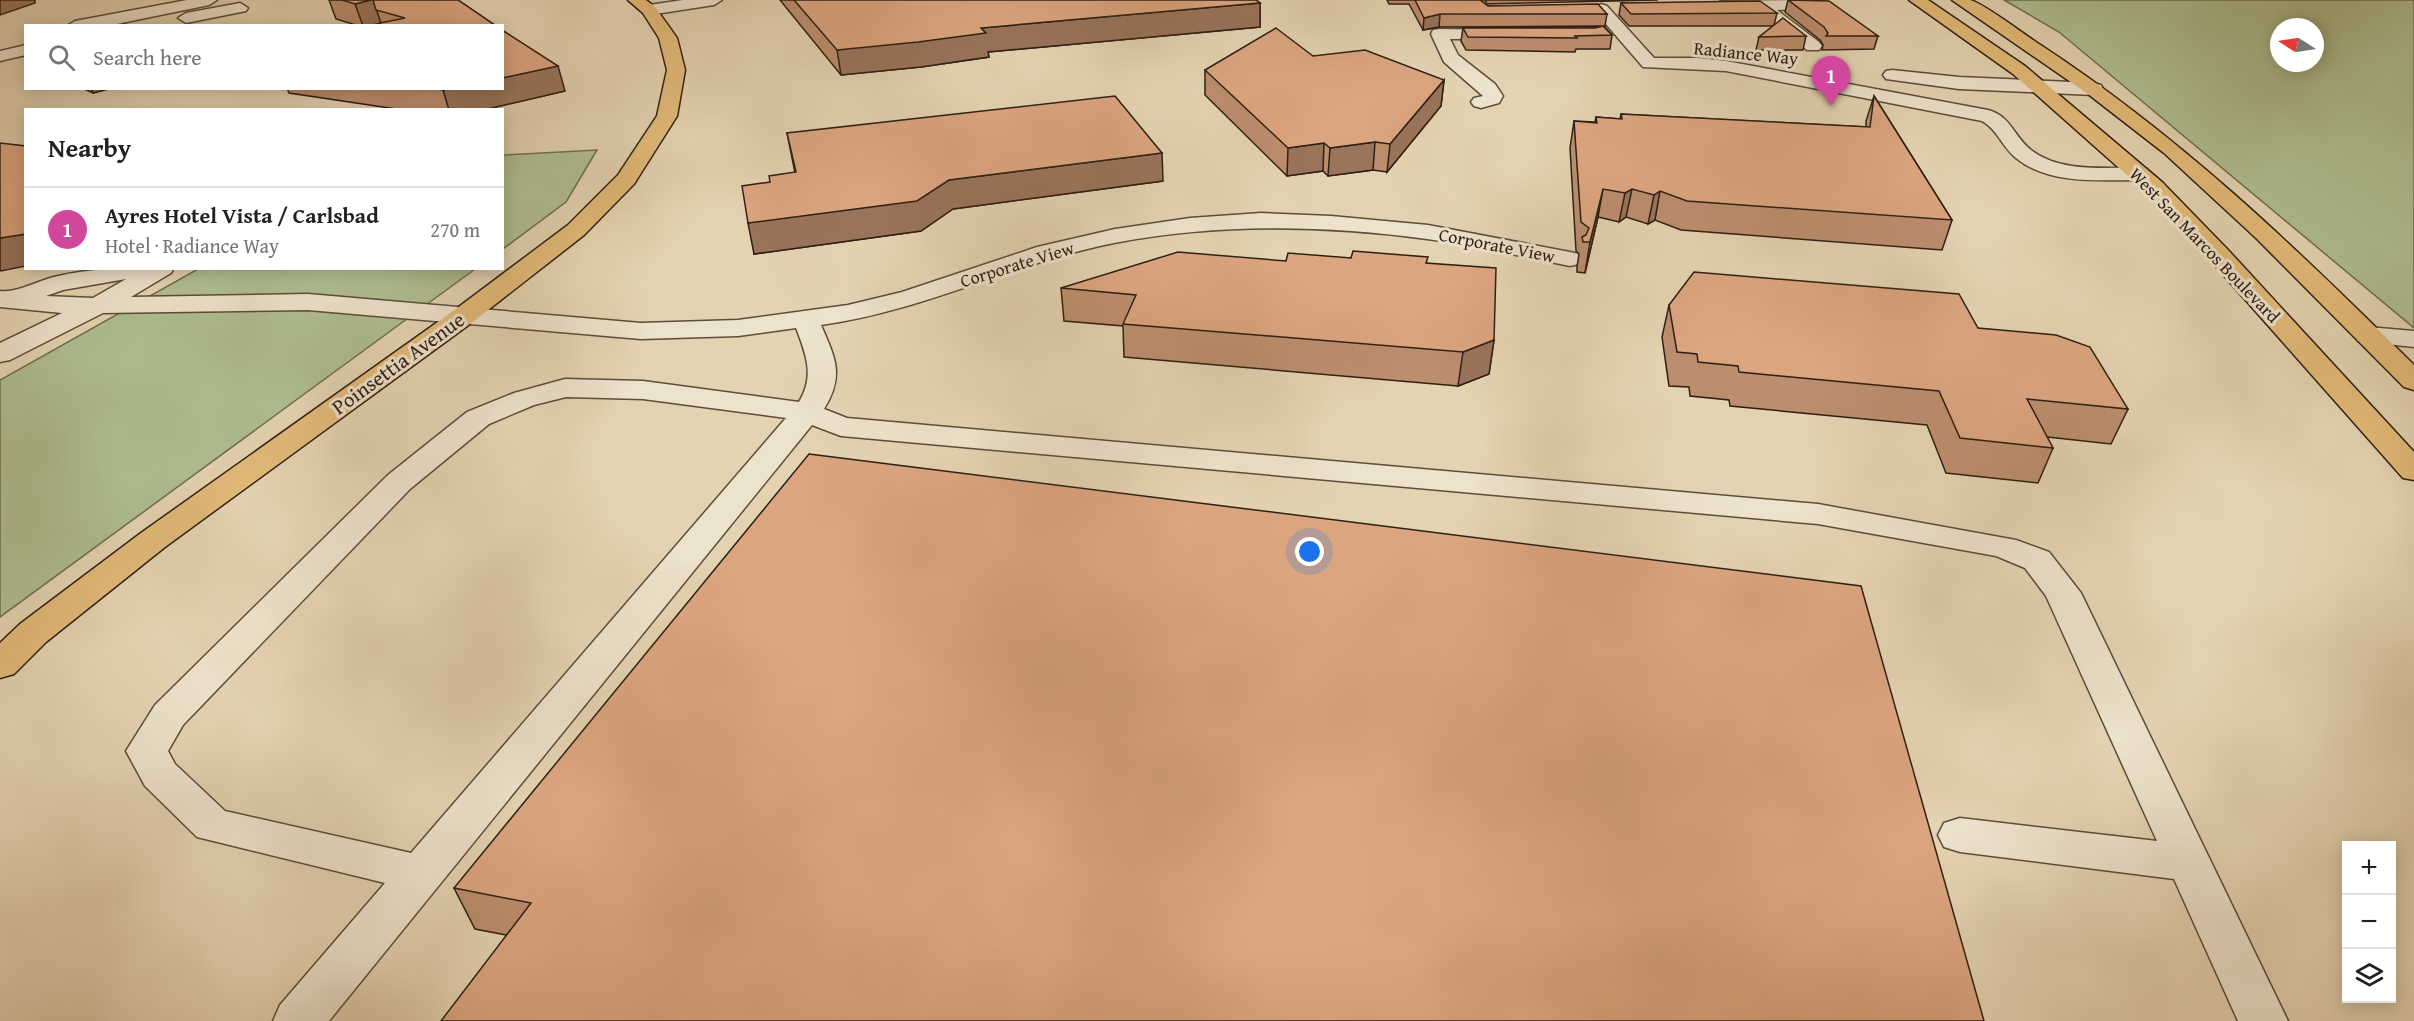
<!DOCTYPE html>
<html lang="en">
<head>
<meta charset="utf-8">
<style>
  body { margin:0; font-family:"Gentium Book Plus",serif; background:#f2f2f2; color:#202124 }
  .controls { position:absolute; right:18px; bottom:18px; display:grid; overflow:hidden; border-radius:0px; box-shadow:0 3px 15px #0003 }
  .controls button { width:54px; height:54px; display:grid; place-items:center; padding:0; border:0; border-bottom:2px solid #e0e0e0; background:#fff; color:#202124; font:30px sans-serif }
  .compass { position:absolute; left:2270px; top:18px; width:54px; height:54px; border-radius:50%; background:#fff; box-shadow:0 3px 15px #0003; rotate:282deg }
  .you { position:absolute; left:1310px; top:552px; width:21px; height:21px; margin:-15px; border:4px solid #fff; border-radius:50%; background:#1a73e8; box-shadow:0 0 0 9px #1a73e833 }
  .badge { display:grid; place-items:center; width:39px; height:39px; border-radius:50%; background:#db2777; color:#fff; font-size:20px; font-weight:700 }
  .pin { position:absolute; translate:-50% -50px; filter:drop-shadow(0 2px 3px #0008) }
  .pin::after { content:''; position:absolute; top:32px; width:21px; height:18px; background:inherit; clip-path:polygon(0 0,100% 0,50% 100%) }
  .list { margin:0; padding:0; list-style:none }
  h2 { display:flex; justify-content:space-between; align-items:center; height:78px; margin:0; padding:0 24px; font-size:26px }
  h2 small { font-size:20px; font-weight:400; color:#757577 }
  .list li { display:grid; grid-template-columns:39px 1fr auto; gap:18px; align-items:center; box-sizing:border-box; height:84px; padding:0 24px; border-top:2px solid #e0e0e0 }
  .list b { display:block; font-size:22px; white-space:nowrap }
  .list p { margin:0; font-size:20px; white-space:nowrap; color:#757577 }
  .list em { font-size:20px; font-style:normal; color:#757577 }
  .icon { flex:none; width:33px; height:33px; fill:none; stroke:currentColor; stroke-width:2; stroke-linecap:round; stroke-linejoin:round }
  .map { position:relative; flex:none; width:2414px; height:1021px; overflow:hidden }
  .search { position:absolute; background:#fff; box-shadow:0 3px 15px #0003; left:24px; top:24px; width:480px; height:66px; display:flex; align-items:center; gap:15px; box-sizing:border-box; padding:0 21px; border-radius:0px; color:#757577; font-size:22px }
  .panel { position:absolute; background:#fff; box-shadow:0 3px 15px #0003; left:24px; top:108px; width:480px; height:162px; border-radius:0px }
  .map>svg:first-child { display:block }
  .green { fill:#afbe90; stroke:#6e6e52; stroke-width:1.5; fill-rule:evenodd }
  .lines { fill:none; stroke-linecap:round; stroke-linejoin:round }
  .minor-casing { stroke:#5c4c3b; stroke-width:3 }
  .major-casing { stroke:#2e1f14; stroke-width:3 }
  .minor { fill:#ede2cc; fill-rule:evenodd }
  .major { fill:#e2ba78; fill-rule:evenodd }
  .wall { fill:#bc8e6e; stroke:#2e1f14; stroke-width:1.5 }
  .shaded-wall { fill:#99745a; stroke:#2e1f14; stroke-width:1.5 }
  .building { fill:#dba580; stroke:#2e1f14; stroke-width:1.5 }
  .labels { text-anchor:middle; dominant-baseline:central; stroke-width:6; stroke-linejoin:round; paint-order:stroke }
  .far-street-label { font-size:18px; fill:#2e1f14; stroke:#ede2cc }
  .street-label { font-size:21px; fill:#2e1f14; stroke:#ede2cc }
</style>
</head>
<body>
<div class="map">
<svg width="2414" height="1021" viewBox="0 0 2414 1021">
  <rect width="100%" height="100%" fill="#e4d3b1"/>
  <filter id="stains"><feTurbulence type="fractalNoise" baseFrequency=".00333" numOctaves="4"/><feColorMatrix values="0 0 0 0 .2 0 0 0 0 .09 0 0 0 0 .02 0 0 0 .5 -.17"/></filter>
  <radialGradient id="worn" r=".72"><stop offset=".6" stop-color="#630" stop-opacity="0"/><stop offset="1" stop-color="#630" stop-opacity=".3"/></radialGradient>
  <g class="green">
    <path d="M2004 0H2414V328L2059 32ZM2279 27H2315V63H2279Z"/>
    <polygon points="597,150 566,202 503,249 503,155"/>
    <polygon points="198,269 475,269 0,617 0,380"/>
  </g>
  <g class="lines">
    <g class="minor-casing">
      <g id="minor">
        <polygon points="187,0 217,0 209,5 107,26 67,26 75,21"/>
        <polygon points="683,0 722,0 714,5 649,15 641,10 649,5"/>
        <polygon points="1812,0 1820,5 1818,8 1777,10 1819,42 1822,46 1819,50 1807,50 1763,15 1762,10 1721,11 1713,6 1721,1"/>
        <polygon points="240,3 248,8 246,11 186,23 178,18 186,13"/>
        <path d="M1601 4 1607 6 1654 58H1699L1726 61 1988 110C2011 116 2014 137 2031 150 2061 173 2104 167 2139 168L2147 169 2150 174 2147 179 2139 180C2100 180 2049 185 2016 158 2002 147 1998 130 1982 121L1726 71 1643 67 1593 9Z"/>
        <polygon points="1439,29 1513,30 1515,34 1513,38 1507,39 1450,39 1458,55 1495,84 1503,96 1499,103 1481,108 1474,106 1471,102 1474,98 1483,96 1444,62 1431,34 1433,30"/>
        <polygon points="26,45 26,55 0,61 0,51"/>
        <polygon points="1892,70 1959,77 2094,83 2101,85 2103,89 2101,93 2094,95 1959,89 1886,79 1883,75 1886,71"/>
        <path d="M1261 213 1331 216 1428 225 1570 252 1579 254 1582 259 1579 264 1570 266C1523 257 1475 245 1427 239 1323 225 1218 223 1114 243 1014 263 923 311 821 325 835 358 845 375 824 409L847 418 1818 504 2016 540 2049 552 2081 593 2288 1021H2238L2174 879 1960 852 1944 847 1938 835 1944 823 1960 818 2157 841 2046 596 2025 568 1996 556 1818 524 841 436 812 425 329 1021H273L280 1005 385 883 197 837 145 786 126 751 155 705 388 475 467 412 514 393 565 379 643 381 799 402C815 376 806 354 796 328L738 336 641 339 308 310 103 313 10 360 0 362V343L62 313 0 307V291C19 293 38 280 58 276 96 267 135 268 174 268L171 273 131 297 308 294 641 323 738 320 848 305 902 292 1037 247 1115 229 1190 218ZM126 279 93 298 46 296 63 290ZM566 397 643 399 786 418 411 853 225 811 175 764 168 751 183 725 410 489 489 424 534 405Z"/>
        <polygon points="2368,327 2414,331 2414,347 2358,341 2354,335 2358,329"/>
      </g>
    </g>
    <g class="major-casing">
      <g id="major">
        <polygon points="628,0 646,0 655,7 677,38 685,70 677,116 634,184 584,235 474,321 165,547 46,642 14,674 0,678 0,643 20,624 141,533 456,309 568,225 618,175 657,116 667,70 659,38 643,13"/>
        <polygon points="1909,0 1928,0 2025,66 2162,182 2229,251 2414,452 2414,480 2403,478 2211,261 2146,192 2013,74"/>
        <path d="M1952 0C1958 0 1965 0 1970 0 1983 3 2025 35 2039 44 2181 137 2294 246 2414 365V390L2404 387 2256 238 2164 153 2088 94Z"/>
      </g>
    </g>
    <use href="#minor" class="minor"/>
    <use href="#major" class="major"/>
  </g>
  <g class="wall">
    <polygon points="329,0 458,0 496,26 380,23 369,26 359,26 336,19"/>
    <polygon points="780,0 1256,0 1260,3 1260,27 988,52 989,57 921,67 841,75"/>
    <polygon points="1387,0 1658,0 1485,4 1488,6 1607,14 1605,26 1604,26 1612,35 1610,49 1576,49 1575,52 1466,50 1461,41 1463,28 1595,28 1601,26 1439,27 1423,30 1409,4 1389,4"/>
    <polygon points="1788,0 1878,36 1874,49 1822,50 1823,45 1820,40 1785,12"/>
    <polygon points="1621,3 1777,13 1774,25 1806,36 1803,50 1756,50 1759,37 1773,26 1629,26 1619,15"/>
    <polygon points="1313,56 1444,80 1441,106 1387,172 1373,170 1328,176 1323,171 1287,176 1205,95 1205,70"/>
    <polygon points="82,88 112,88 93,93"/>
    <polygon points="287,88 502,88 565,91 483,110 403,110 289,93"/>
    <polygon points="1874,96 1952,220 1942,250 1681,230 1655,220 1648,224 1626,217 1619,222 1598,217 1585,273 1577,272 1577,267 1579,254 1576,251 1570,148 1574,121 1595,122 1596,117 1620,119 1621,114 1866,127 1866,121"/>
    <polygon points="787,133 1163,181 953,209 921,231 754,254 770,182 795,173"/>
    <polygon points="1351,258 1427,263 1494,340 1489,374 1458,386 1124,357 1123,326 1064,321 1061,288 1286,261"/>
    <polygon points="1669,305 1978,328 2128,409 2111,444 2047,437 2053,448 2038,483 1946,473 1927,425 1730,406 1729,400 1690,396 1689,387 1669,386 1662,337"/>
    <polygon points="1861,586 506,935 475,929 454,888"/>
  </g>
  <g class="shaded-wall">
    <polygon points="0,0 35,0 35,3 0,15"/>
    <polygon points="371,0 373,0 381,23 369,26 363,26 355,4"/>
    <polygon points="1477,0 1486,0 1486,4 1476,10"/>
    <polygon points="1260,3 1260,27 988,52 989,57 921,67 841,75 837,50 981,28"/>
    <polygon points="1440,14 1439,27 1423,30 1424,18"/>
    <polygon points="558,66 565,91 483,110 449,110 443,90 451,88 502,88 502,78"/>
    <polygon points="1444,80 1441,106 1387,172 1390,144"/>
    <polygon points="90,88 112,88 93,93"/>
    <polygon points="1375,142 1373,170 1328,176 1330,148"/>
    <polygon points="1324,143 1323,171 1287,176 1288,148"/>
    <polygon points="1162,153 1163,181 953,209 921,231 754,254 748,223 949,180"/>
    <polygon points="1603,189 1598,217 1585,273 1590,242"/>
    <polygon points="1632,189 1626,217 1619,222 1625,193"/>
    <polygon points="1660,191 1655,220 1648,224 1654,195"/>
    <polygon points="26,234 26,266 1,271 0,269 0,238"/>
    <polygon points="1494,340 1489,374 1458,386 1463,352"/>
  </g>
  <g class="building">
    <polygon points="342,0 371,0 355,4"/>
    <polygon points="373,0 458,0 496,26 381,26 380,23 405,18 376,10"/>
    <polygon points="794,0 1256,0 1260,3 981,28 986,33 918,42 837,50"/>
    <polygon points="1415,0 1480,0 1488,6 1598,4 1607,14 1440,14 1424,18"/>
    <polygon points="1788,0 1829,1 1878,36 1826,36 1828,33 1824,27"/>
    <polygon points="1760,1 1777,13 1631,14 1621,3"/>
    <polygon points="1783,18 1806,36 1759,37"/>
    <polygon points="125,24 130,26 117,26"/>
    <polygon points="1603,26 1612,35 1575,36 1577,38 1468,37 1463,28 1595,28"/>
    <polygon points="1276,28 1313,56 1365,50 1444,80 1390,144 1375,142 1330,148 1324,143 1288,148 1205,70"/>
    <polygon points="502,30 558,66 502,78"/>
    <polygon points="430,88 451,88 443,90"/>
    <polygon points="1115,96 1162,153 949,180 917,201 748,223 742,186 770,182 769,176 796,172 787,133"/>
    <polygon points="1874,96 1952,220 1687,201 1660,191 1654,195 1632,189 1625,193 1603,189 1590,242 1583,242 1582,237 1586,235 1589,228 1581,222 1574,121 1597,123 1596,117 1622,119 1621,114 1870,127"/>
    <polygon points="0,143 26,146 26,234 0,238"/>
    <polygon points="1353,251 1428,257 1426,263 1496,268 1494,340 1463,352 1123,324 1136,295 1061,288 1178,252 1286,261 1288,253 1351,258"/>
    <polygon points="1694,272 1959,294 1978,328 2056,335 2090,347 2128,409 2027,399 2053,448 1960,438 1939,391 1739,372 1738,366 1698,362 1697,354 1677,352 1669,305"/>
    <polygon points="809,454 1861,586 1984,1021 441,1021 531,903 454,888"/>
  </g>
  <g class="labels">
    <g class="far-street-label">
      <text transform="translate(1746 53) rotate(6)">Radiance Way</text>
      <text transform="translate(1497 245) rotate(11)">Corporate View</text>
      <text transform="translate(2205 245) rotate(46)">West San Marcos Boulevard</text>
      <text transform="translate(1017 264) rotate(-17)">Corporate View</text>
    </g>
    <g class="street-label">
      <text transform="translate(398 363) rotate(-36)">Poinsettia Avenue</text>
    </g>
  </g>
  <rect width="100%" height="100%" filter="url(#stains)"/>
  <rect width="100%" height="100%" fill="url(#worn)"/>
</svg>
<div class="controls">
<button>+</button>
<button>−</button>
<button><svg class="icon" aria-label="layers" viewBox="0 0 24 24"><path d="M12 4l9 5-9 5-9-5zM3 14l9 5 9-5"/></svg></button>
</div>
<svg class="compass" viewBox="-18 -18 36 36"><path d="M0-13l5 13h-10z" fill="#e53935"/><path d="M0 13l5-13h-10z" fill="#757577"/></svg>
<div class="you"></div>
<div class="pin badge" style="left:1831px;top:106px;background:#d1479c">1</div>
<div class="search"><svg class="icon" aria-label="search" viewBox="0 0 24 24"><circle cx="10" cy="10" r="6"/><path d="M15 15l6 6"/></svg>Search here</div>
<section class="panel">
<h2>Nearby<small></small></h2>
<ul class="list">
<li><span class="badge" style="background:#d1479c">1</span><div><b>Ayres Hotel Vista / Carlsbad</b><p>Hotel · Radiance Way</p></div><em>270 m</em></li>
</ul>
</section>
</div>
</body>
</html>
